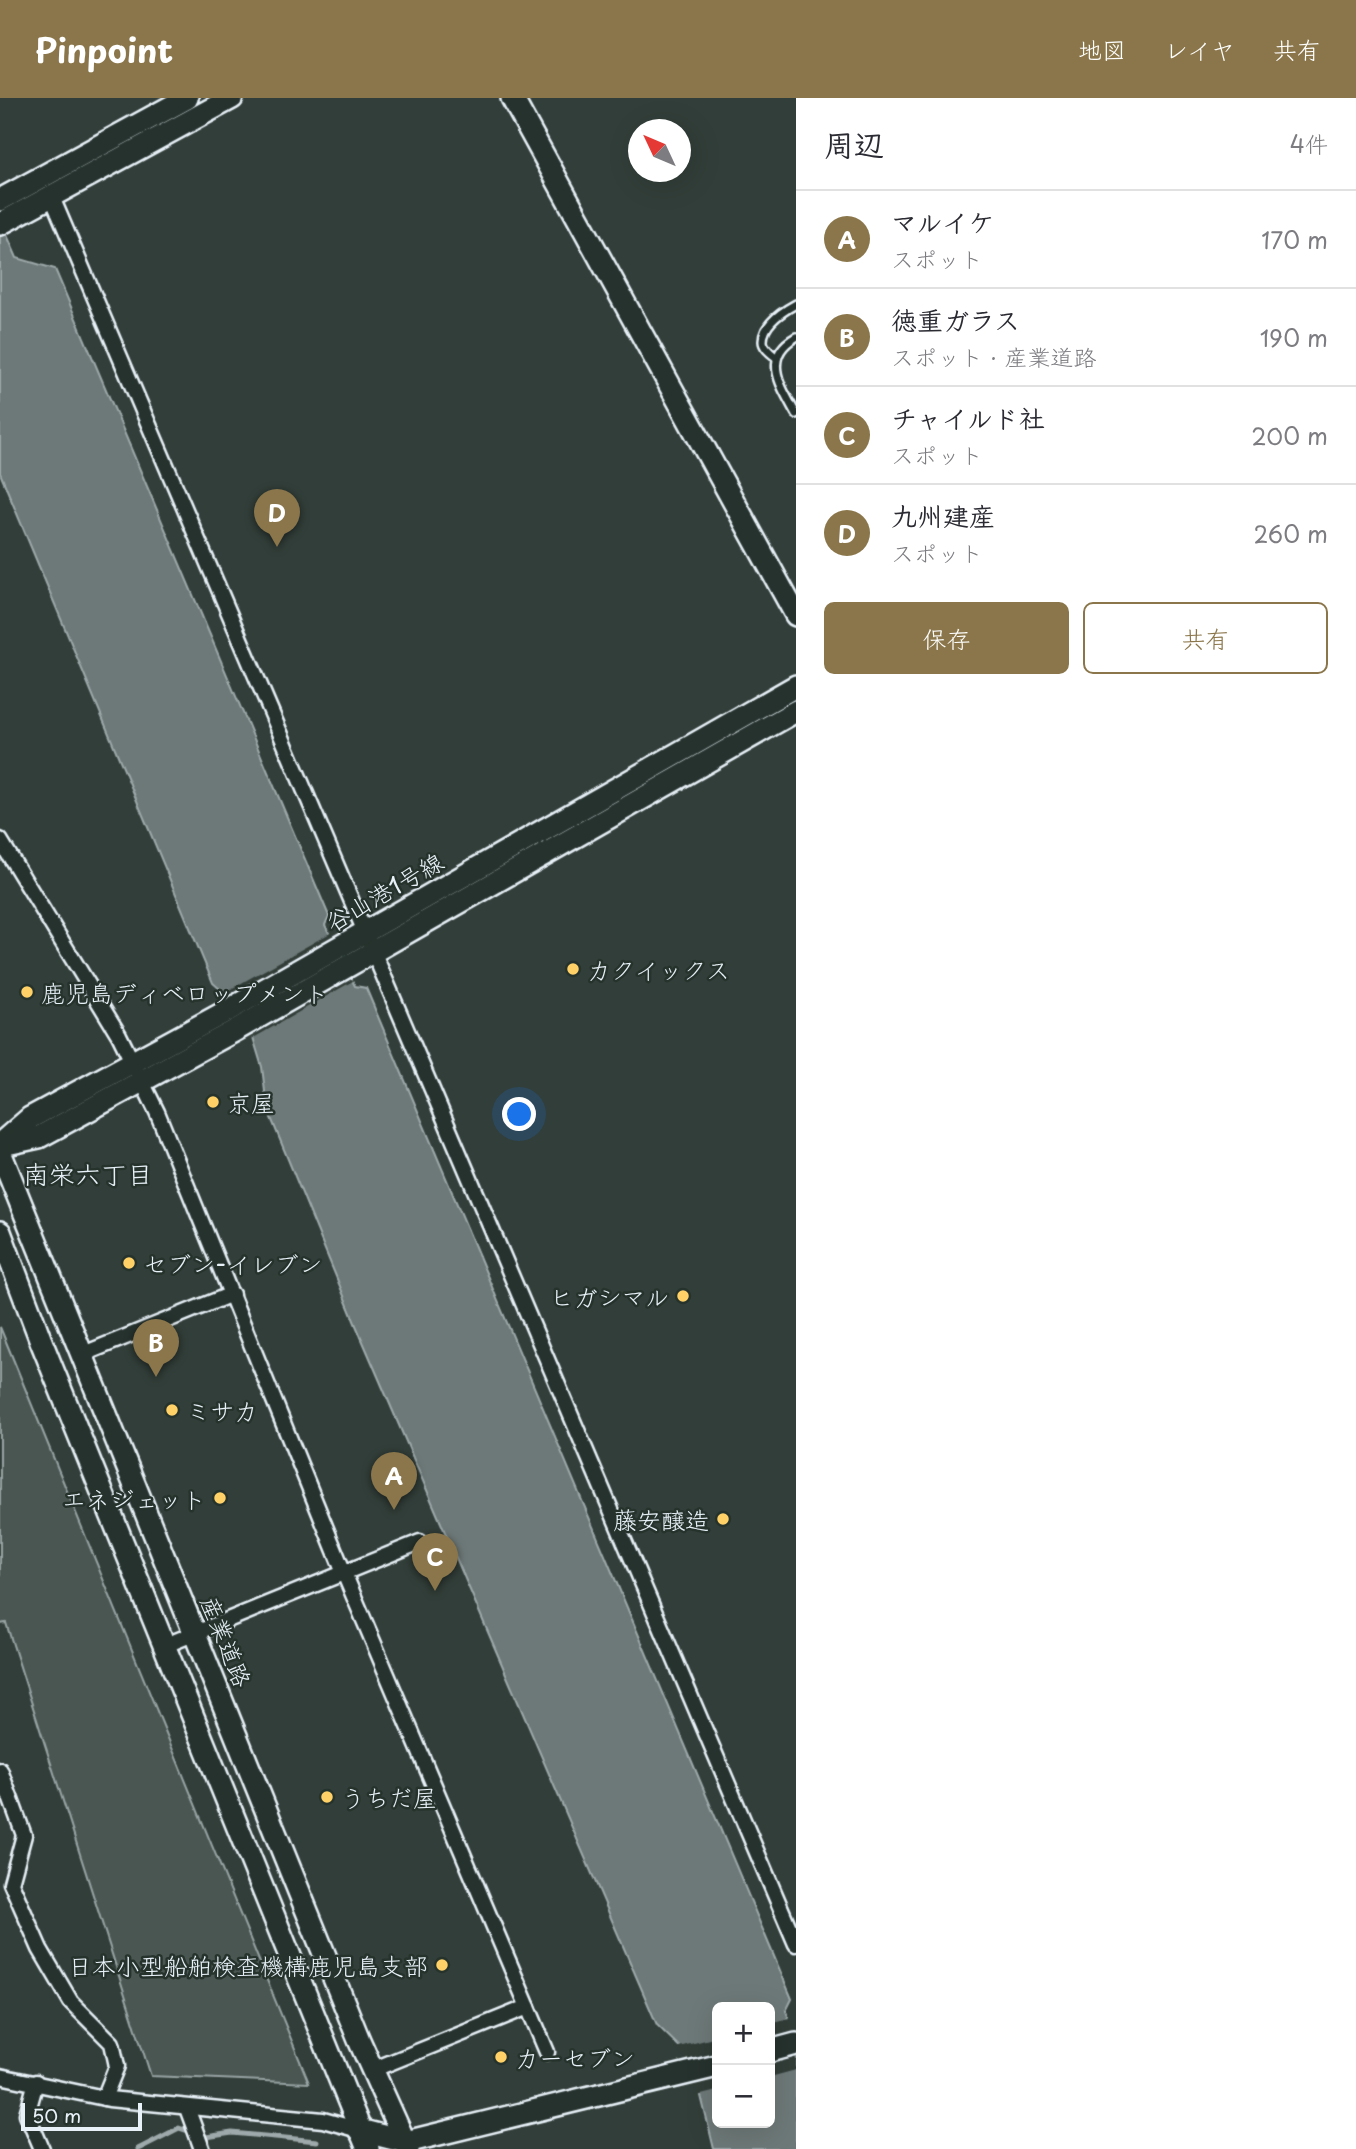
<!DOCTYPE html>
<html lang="ja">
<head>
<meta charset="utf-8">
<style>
  body { margin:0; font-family:"Playpen Sans","Klee One",sans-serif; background:#f7f7f7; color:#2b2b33 }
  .controls { position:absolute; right:21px; bottom:21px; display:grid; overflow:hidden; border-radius:10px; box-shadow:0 7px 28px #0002 }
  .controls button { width:63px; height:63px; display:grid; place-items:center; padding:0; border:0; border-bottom:2px solid #e1e1e2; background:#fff; color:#2b2b33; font:35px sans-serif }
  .compass { position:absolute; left:628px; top:21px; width:63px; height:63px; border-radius:50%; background:#fff; box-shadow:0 7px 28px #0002; rotate:314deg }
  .scale { position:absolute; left:21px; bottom:18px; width:121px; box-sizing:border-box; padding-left:7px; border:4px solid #e8f1f8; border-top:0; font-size:19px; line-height:24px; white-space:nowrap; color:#e8f1f8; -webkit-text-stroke:5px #26332d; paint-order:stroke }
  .you { position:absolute; left:520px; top:1017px; width:24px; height:24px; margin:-18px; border:5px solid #fff; border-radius:50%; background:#1a73e8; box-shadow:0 0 0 10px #1a73e833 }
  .badge { display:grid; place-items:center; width:46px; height:46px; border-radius:50%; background:#8a764a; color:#fff; font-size:23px; font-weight:700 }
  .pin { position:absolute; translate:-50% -58px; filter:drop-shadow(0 2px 4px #0008) }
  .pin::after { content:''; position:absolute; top:37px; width:24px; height:21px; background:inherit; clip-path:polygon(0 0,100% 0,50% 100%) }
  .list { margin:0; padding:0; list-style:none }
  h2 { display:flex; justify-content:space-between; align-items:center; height:91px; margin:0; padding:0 28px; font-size:30px }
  h2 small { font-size:23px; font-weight:400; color:#7c7c81 }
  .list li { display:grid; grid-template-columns:46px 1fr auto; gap:21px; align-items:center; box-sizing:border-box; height:98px; padding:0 28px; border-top:2px solid #e1e1e2 }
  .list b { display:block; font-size:26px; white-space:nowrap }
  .list p { margin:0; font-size:23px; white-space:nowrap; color:#7c7c81 }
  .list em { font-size:23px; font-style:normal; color:#7c7c81 }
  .actions { display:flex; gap:14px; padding:21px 28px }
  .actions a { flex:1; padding:16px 0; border:2px solid #8a764a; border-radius:10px; text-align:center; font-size:24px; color:#8a764a }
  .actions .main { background:#8a764a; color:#fff }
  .map { position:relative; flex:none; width:796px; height:2051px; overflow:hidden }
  header { display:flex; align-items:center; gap:42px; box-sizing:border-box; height:98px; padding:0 35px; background:#8a764a; color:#fff }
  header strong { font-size:33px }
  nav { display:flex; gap:38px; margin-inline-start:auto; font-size:24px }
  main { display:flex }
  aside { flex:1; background:#fff }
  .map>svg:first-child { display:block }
  .green { fill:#495651; stroke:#98a4a4; stroke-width:2 }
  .water { fill:#6d7978; stroke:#9ea9ab; stroke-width:2; fill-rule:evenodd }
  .pier { fill:#323e39 }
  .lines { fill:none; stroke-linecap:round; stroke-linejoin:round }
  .stream { stroke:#9ea9ab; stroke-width:5 }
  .lane-casing { stroke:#e8f1f8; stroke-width:12 }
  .street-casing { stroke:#e8f1f8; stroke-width:19 }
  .secondary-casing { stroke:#e8f1f8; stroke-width:26 }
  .lane { stroke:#26332d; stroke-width:7 }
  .street { stroke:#26332d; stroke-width:14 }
  .secondary { stroke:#26332d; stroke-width:21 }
  .poi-dot { fill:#ffd166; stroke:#26332d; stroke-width:2.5 }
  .labels { text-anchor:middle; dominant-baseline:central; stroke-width:5; stroke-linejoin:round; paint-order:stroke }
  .street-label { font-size:24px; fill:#e8f1f8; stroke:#26332d }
  .poi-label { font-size:24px; fill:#e8f1f8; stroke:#26332d; text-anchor:start }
  .neighbourhood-label { font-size:26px; fill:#e8f1f8; stroke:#26332d }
</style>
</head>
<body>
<header>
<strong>Pinpoint</strong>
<nav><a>地図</a><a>レイヤ</a><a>共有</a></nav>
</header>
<main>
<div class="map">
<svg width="796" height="2051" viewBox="0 0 796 2051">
  <rect width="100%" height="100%" fill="#323e39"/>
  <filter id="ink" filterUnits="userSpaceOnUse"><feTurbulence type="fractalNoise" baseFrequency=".0143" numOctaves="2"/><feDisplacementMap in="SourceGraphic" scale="14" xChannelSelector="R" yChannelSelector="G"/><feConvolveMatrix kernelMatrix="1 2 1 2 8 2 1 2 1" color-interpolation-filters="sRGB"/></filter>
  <g filter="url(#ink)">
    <polygon class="green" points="0,1229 309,1985 151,1978 6,1525 0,1526"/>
    <path class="water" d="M0 121 17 160 55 171 329 818 325 827 355 888 366 890 792 1901 786 1913 796 1939V2051H714L692 1961 657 1927 355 1225 267 1010 262 969 245 913 213 885 0 375ZM717 1909H770V2025H717Z"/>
    <g class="pier">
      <polygon points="332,834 353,883 250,942 241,915 222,896"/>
      <polygon points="790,1920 796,1930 796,1972 770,1979 770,1925"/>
      <polygon points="717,1939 717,1993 697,1998 688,1963 675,1950"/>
    </g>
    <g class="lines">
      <g class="stream">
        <polyline points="206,2039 210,2051"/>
        <polyline points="138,2051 179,2030 206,2039 232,2035 317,2043"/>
      </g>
      <g class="lane-casing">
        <g id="lane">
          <path d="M796 239C760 259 782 290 796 316"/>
          <path d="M777 260C772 256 763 250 763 243 763 226 783 213 796 206"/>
        </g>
      </g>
      <g class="street-casing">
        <g id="street">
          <polyline points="51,97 796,1846"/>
          <polyline points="0,742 119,937 157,1014 344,1475 547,1954"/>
          <polyline points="81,1257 232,1196"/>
          <polyline points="166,1547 420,1444"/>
          <polyline points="0,1672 24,1737 11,1785 40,1851 71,1904 112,1945 117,1968 104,2000"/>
          <polyline points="372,1972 528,1909"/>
          <polyline points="0,1978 109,2001 323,2022 359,2032"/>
          <polyline points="36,1984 27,2016 42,2051"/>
          <polyline points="187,2010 202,2051"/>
        </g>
      </g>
      <g class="secondary-casing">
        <g id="secondary">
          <polyline points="512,0 796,517"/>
          <polyline points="0,102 187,0"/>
          <polyline points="0,126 232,0"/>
          <polyline points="0,1046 30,1020 227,913 796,588"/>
          <polyline points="2,1047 39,1039 234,933 796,613"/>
          <polyline points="0,1054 359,1942 408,2051"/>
          <polyline points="0,1134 41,1243 368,2051"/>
          <polyline points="770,1953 796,1946"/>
          <polyline points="359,2032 406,2044 717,1968"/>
        </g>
      </g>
      <use href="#lane" class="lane"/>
      <use href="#street" class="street"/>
      <use href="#secondary" class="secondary"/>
    </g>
  </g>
  <g class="poi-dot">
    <circle cx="573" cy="871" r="7"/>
    <circle cx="27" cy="894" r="7"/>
    <circle cx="213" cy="1004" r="7"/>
    <circle cx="129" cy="1165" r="7"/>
    <circle cx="683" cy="1198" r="7"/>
    <circle cx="172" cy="1312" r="7"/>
    <circle cx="220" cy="1400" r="7"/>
    <circle cx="723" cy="1421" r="7"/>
    <circle cx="327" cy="1699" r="7"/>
    <circle cx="442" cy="1867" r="7"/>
    <circle cx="501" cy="1959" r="7"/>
  </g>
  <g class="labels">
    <g class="street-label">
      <text transform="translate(384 793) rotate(-30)">谷山港1号線</text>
      <text transform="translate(227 1543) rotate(68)">産業道路</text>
    </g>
    <g class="poi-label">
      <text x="587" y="871">カクイックス</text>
      <text x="41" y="894">鹿児島ディベロップメント</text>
      <text x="227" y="1004">京屋</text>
      <text x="143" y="1165">セブン-イレブン</text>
      <text x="669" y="1198" text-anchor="end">ヒガシマル</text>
      <text x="186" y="1312">ミサカ</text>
      <text x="206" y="1400" text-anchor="end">エネジェット</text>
      <text x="709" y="1421" text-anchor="end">藤安醸造</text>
      <text x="341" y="1699">うちだ屋</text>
      <text x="428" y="1867" text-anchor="end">日本小型船舶検査機構鹿児島支部</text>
      <text x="515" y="1959">カーセブン</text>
    </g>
    <g class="neighbourhood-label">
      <text x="88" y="1075">南栄六丁目</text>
    </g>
  </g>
</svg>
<div class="controls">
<button>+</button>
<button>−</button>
</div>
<svg class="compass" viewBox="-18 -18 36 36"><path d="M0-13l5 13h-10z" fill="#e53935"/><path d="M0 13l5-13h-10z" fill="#7c7c81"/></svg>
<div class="scale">50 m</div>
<div class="you"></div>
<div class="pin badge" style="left:394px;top:1412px">A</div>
<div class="pin badge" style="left:156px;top:1279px">B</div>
<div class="pin badge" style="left:435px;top:1493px">C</div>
<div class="pin badge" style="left:277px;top:449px">D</div>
</div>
<aside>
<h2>周辺<small>4件</small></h2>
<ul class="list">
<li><span class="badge">A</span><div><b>マルイケ</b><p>スポット</p></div><em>170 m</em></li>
<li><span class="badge">B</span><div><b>徳重ガラス</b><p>スポット · 産業道路</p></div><em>190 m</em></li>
<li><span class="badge">C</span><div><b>チャイルド社</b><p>スポット</p></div><em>200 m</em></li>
<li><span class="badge">D</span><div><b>九州建産</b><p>スポット</p></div><em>260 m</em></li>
</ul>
<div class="actions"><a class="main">保存</a><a>共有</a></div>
</aside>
</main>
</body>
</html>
